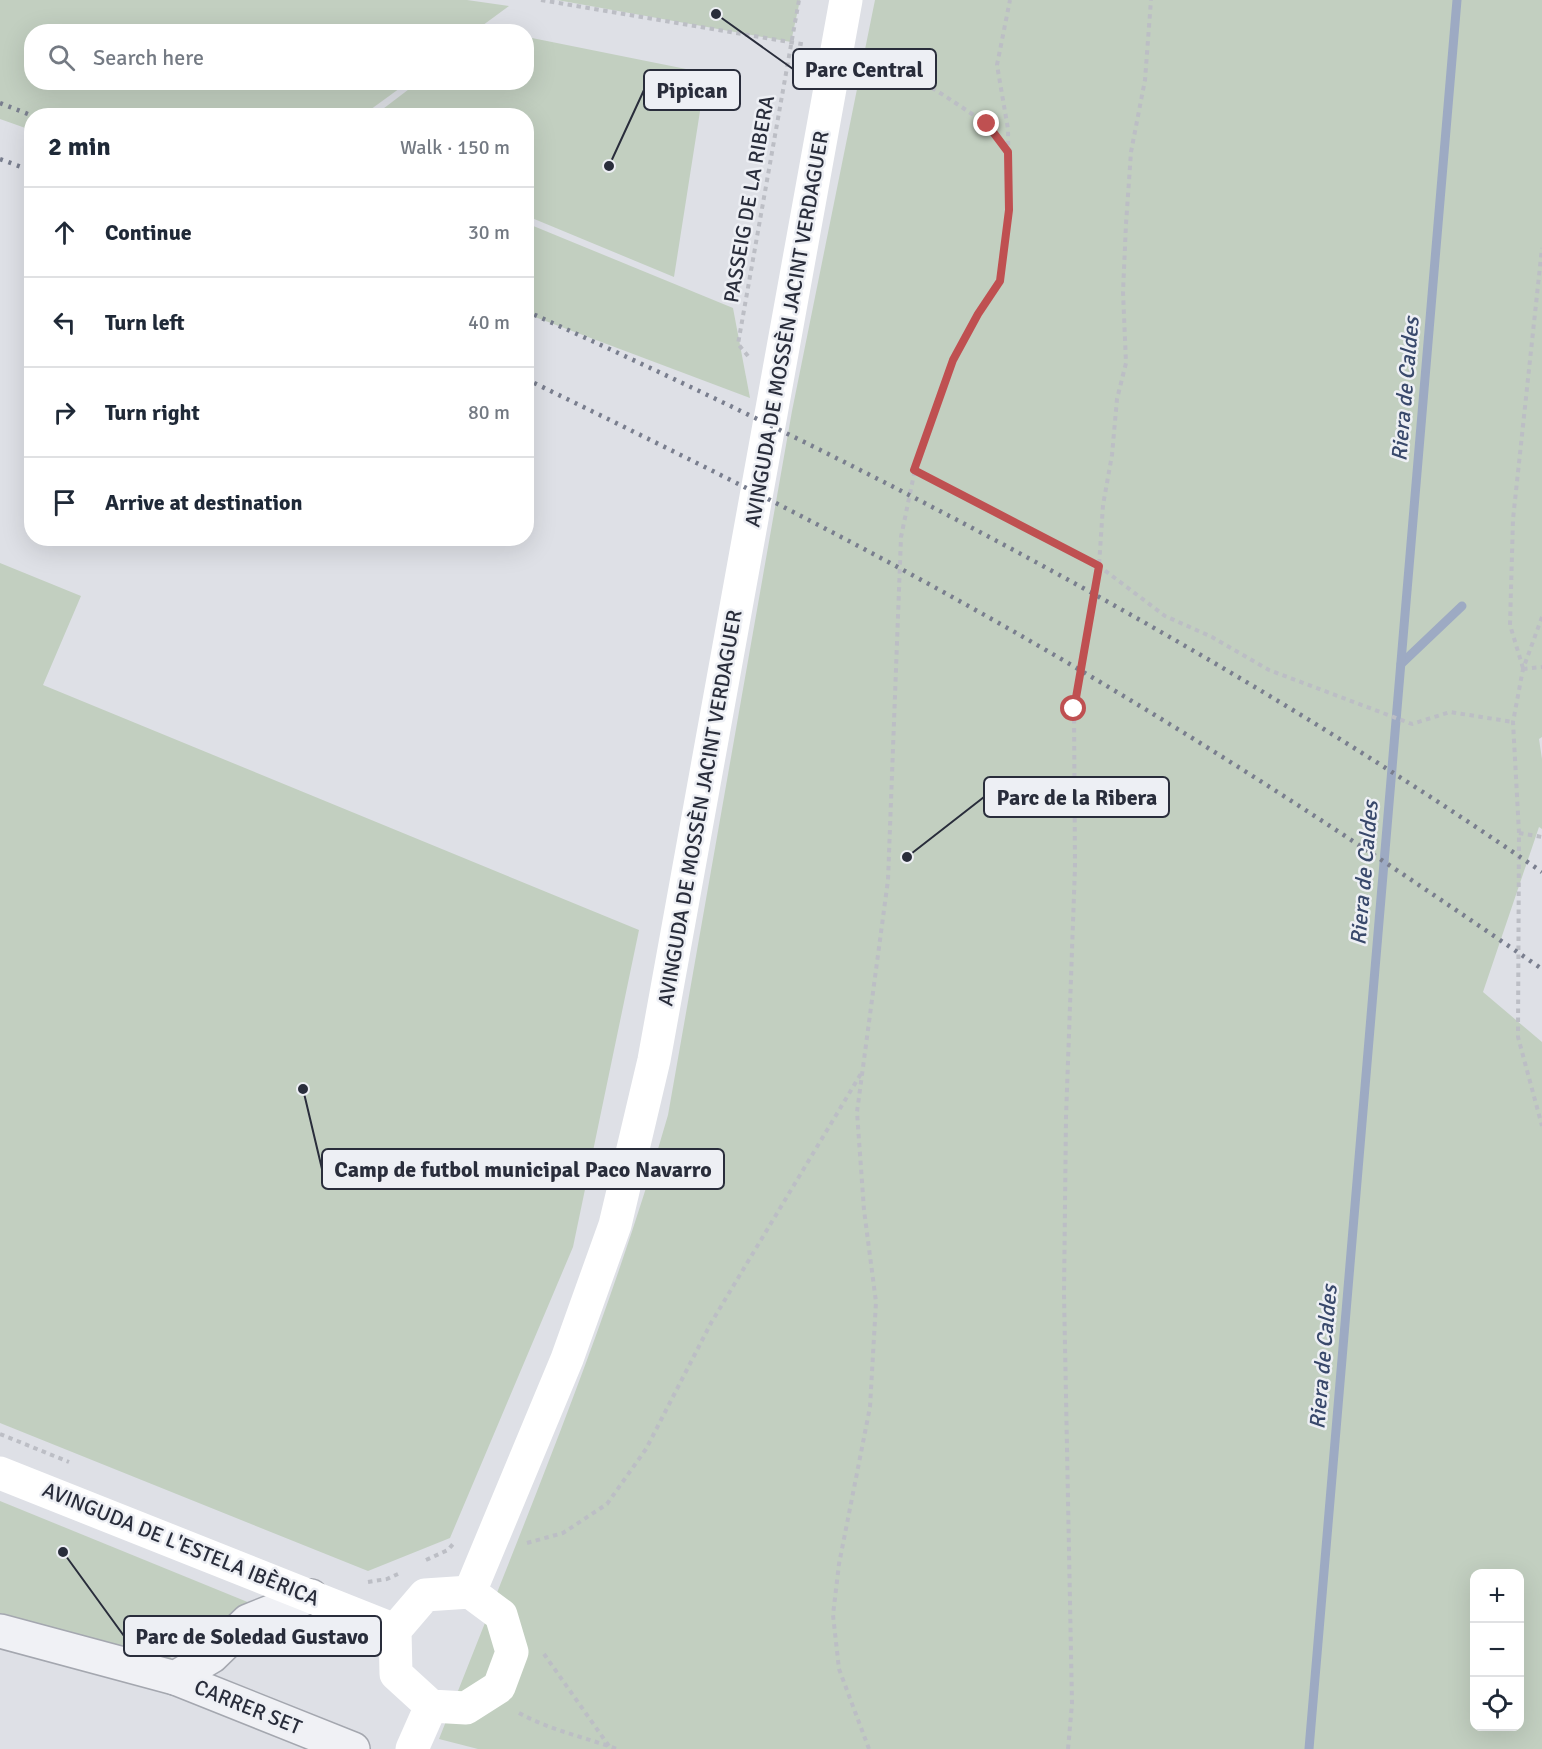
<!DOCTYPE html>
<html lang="en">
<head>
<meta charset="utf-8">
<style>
  body { margin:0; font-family:Signika,sans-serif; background:#f6f6f7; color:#1f2937 }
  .controls { position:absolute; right:18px; bottom:18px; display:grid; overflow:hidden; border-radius:12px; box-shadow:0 6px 24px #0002 }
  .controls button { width:54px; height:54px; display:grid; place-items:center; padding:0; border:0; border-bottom:2px solid #e0e1e3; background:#fff; color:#1f2937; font:30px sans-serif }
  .stop { position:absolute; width:18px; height:18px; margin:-14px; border:4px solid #bf5051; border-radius:50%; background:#fff }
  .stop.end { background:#bf5051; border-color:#fff; box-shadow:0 2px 6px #0008 }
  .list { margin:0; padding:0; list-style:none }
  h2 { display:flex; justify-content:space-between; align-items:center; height:78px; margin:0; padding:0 24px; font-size:26px }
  h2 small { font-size:20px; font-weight:400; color:#747a83 }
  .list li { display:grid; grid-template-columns:39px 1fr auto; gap:18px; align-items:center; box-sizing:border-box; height:90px; padding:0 24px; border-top:2px solid #e0e1e3 }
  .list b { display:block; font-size:22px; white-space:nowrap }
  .list em { font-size:20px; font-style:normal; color:#747a83 }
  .icon { flex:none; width:33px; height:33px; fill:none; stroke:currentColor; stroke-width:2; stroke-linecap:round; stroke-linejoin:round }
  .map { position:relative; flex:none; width:1542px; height:1749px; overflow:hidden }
  .search { position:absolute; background:#fff; box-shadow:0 6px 24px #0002; left:24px; top:24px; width:510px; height:66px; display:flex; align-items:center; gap:15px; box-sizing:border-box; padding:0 21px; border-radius:24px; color:#747a83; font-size:22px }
  .panel { position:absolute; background:#fff; box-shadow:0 6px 24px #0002; left:24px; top:108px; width:510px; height:438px; border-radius:24px }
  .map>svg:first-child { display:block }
  .green { fill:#c2cfc0; fill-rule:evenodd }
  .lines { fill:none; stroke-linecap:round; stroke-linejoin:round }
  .stream { stroke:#9daac3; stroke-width:9 }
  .street-casing { stroke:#a4a7af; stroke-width:36 }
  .path { stroke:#bcbec5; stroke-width:4; stroke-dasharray:4.5 4.5; stroke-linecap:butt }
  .street { stroke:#f0f1f5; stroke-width:33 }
  .secondary { stroke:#fff; stroke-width:33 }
  .rail { stroke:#797e8e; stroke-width:4.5; stroke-dasharray:3 6; stroke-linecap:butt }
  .route { stroke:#bf5051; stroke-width:8 }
  .labels { text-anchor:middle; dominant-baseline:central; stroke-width:5; stroke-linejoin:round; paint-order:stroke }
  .street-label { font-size:21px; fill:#292d3b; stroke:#edeff4 }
  .water-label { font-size:22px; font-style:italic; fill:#38486b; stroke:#edeff4 }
  .leader { fill:none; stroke:#292d3b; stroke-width:2 }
  .callout-dot { fill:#292d3b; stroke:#edeff4; stroke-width:2 }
  .callout { fill:#edeff4; stroke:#292d3b; stroke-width:2 }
  .callout-label { font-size:22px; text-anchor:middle; font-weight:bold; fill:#292d3b }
</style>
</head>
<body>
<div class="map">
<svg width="1542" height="1749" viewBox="0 0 1542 1749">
  <rect width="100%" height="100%" fill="#dee0e6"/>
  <g class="green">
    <polygon points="0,0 467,0 509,6 475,31 32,32 32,82 407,83 363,115 32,116 31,130 0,119"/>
    <polygon points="557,0 800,0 791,42"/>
    <path d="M875 0H1542V737L1539 739 1542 759V829L1539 827 1483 992 1542 1042V1749H478L439 1739C520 1532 607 1328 668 1115L792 411ZM1474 1574H1520V1726H1474Z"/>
    <polygon points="527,37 706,73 674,277 527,216 526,116 375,115 417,83 526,82"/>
    <polygon points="526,223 733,308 750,398 527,314"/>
    <polygon points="0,563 81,596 43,685 639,930 573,1247 450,1538 368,1571 0,1423"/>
    <polygon points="0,1501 250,1603 167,1660 0,1613"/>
  </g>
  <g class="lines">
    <g class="stream">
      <polyline points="1401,664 1462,606"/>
      <polyline points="1309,1749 1457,0"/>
    </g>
    <g class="street-casing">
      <g id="street">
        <polyline points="0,1631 175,1678 212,1656 248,1621 311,1596"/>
        <polyline points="175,1678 353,1749"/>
      </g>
    </g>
    <g class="path">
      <polyline points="541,0 807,45"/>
      <polyline points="867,57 905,71 945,96 987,124 1008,151"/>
      <polyline points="748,356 738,344 799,0"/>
      <polyline points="914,470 1099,566 1165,616 1212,637 1269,670 1412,724 1450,712 1513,722"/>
      <polyline points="1542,617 1523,669 1513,722 1519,833 1518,1037 1542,1126"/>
      <polyline points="1523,668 1510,625 1513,519 1542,248"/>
      <polyline points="1523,669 1542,667"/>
      <polyline points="1519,833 1542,837"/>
      <polyline points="0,1434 69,1462"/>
      <polyline points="527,1543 563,1533 607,1504 646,1449 711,1323 862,1072"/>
      <polyline points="426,1560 448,1550 453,1544"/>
      <polyline points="368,1582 387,1579 398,1574"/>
      <polyline points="544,1654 611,1749"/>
      <path d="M519 1713C550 1730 584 1737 617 1749"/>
      <polyline points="869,1749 839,1669 833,1615 839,1564 870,1407 876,1302 864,1210 857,1112 888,880 901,537 918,455 953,360 978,314 1000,281 1009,210 1008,129 997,65 1010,0"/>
      <polyline points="1068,1749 1072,1704 1064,1294 1066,1117 1075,867 1074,709 1099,566 1103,505 1112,455 1117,399 1126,363 1123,292 1126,224 1131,152 1145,80 1151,0"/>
    </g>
    <use href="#street" class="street"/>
    <g class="secondary">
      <polyline points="0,1473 395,1630"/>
      <polyline points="470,1592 567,1359 615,1225 654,1060 846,0"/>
      <polygon points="470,1592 501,1615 512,1652 499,1687 466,1708 431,1706 396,1674 395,1630 425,1595"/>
      <polyline points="412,1749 431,1706"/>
    </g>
    <g class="rail">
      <polyline points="0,103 33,116"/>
      <polyline points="0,159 32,171"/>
      <path d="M526 311C880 470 1223 651 1542 872"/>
      <path d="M526 379C674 451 820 523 963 603 1163 714 1354 839 1542 969"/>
    </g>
  </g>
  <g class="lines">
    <polyline class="route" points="987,124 1008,152 1009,210 1000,281 978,314 953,360 914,470 1099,566 1074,709"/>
  </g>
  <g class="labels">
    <g class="street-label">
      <text transform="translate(749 199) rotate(-80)">PASSEIG DE LA RIBERA</text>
      <text transform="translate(787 329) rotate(-80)">AVINGUDA DE MOSSÈN JACINT VERDAGUER</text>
      <text transform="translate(700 808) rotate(-80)">AVINGUDA DE MOSSÈN JACINT VERDAGUER</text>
      <text transform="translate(181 1544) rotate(22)">AVINGUDA DE L'ESTELA IBÈRICA</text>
      <text transform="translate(248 1707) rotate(22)">CARRER SET</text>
    </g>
    <g class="water-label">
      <text transform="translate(1405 389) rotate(-85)">Riera de Caldes</text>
      <text transform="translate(1364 873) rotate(-85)">Riera de Caldes</text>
      <text transform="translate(1323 1357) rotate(-85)">Riera de Caldes</text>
    </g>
  </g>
  <path class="leader" d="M716 14L793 69M609 166L644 90M907 857L984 797M303 1089L322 1169M63 1552L124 1636"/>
  <g class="callout-dot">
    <circle cx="716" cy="14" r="6"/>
    <circle cx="609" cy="166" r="6"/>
    <circle cx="907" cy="857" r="6"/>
    <circle cx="303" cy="1089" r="6"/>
    <circle cx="63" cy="1552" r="6"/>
  </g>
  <g class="callout">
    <rect x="793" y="49" width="143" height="40" rx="6"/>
    <rect x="644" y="70" width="96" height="40" rx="6"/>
    <rect x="984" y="777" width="185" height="40" rx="6"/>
    <rect x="322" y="1149" width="402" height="40" rx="6"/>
    <rect x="124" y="1616" width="257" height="40" rx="6"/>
  </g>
  <g class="callout-label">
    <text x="864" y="77">Parc Central</text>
    <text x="692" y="98">Pipican</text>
    <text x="1077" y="805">Parc de la Ribera</text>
    <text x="523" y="1177">Camp de futbol municipal Paco Navarro</text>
    <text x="252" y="1644">Parc de Soledad Gustavo</text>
  </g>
</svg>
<div class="controls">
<button>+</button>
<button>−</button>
<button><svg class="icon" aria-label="locate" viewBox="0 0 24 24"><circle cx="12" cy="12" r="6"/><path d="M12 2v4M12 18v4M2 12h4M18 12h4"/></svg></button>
</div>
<div class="stop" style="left:1074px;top:709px"></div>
<div class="stop end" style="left:987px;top:124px"></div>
<div class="search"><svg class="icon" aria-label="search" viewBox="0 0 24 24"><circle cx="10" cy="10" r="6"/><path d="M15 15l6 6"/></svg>Search here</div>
<section class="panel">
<h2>2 min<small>Walk · 150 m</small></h2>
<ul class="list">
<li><svg class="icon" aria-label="ahead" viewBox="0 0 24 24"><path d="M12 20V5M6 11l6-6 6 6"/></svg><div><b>Continue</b></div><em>30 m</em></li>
<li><svg class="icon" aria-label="left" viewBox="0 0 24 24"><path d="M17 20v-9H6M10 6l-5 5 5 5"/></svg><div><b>Turn left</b></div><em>40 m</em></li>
<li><svg class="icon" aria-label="right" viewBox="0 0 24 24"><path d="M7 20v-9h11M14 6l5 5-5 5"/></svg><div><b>Turn right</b></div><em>80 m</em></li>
<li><svg class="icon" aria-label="arrive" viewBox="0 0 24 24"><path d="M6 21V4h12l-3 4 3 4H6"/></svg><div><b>Arrive at destination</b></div></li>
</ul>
</section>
</div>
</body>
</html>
